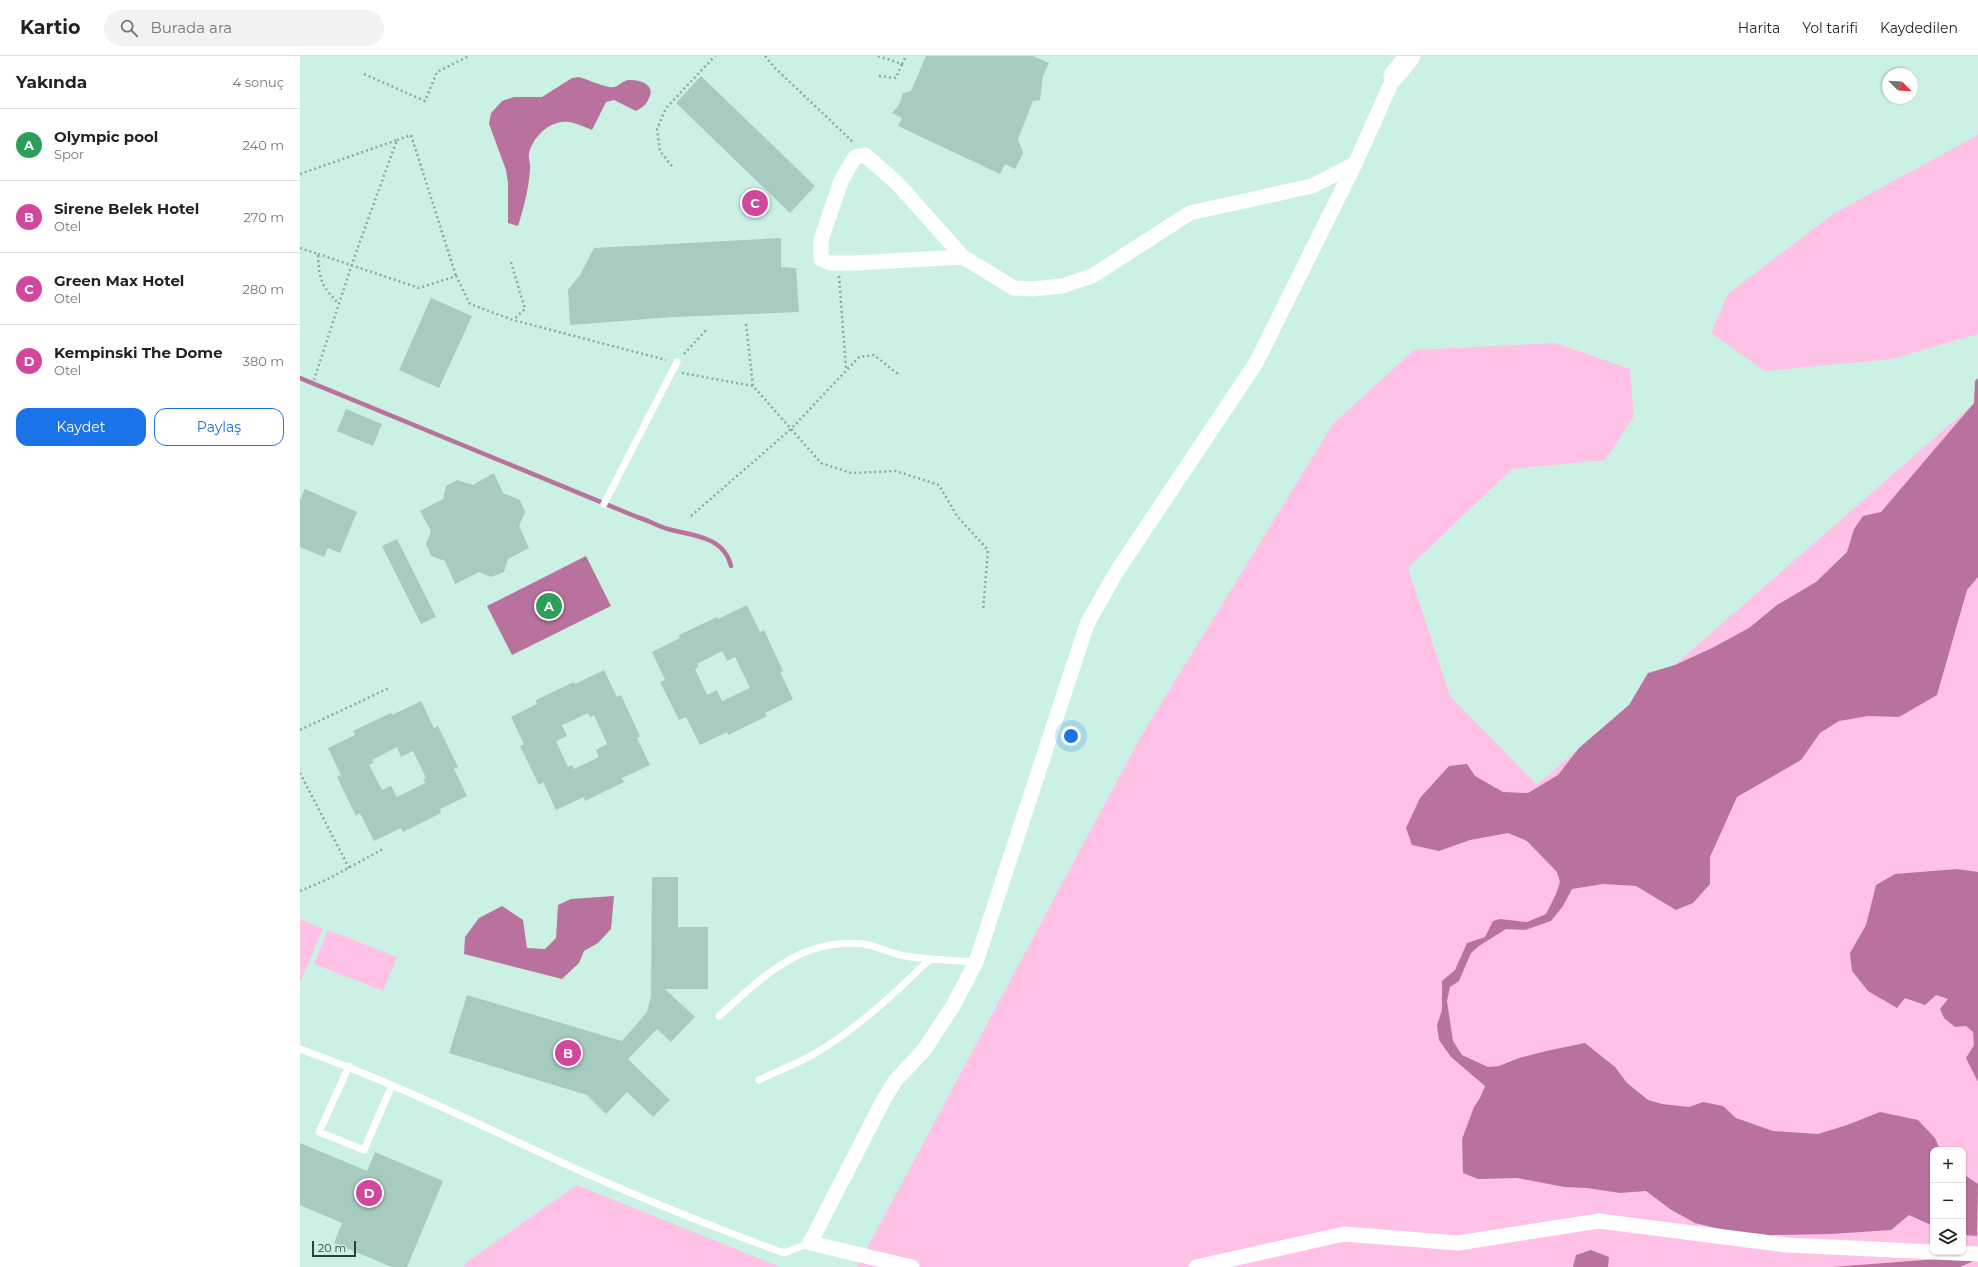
<!DOCTYPE html>
<html lang="tr">
<head>
<meta charset="utf-8">
<style>
  body { margin:0; font-family:Montserrat,sans-serif; background:#f2f2f2; color:#222 }
  .controls { position:absolute; right:12px; bottom:12px; display:grid; overflow:hidden; border-radius:8px; box-shadow:0 1px 3px #0004 }
  .controls button { width:36px; height:36px; display:grid; place-items:center; padding:0; border:0; border-bottom:1px solid #e0e0e0; background:#fff; color:#222; font:20px sans-serif }
  .compass { position:absolute; left:1582px; top:12px; width:36px; height:36px; border-radius:50%; background:#fff; box-shadow:0 1px 3px #0004; rotate:114deg }
  .scale { position:absolute; left:12px; bottom:10px; width:44px; box-sizing:border-box; padding-left:4px; border:2px solid #303f3a; border-top:0; font-size:11px; line-height:14px; white-space:nowrap; color:#303f3a; -webkit-text-stroke:3px #cbf1e5; paint-order:stroke }
  .you { position:absolute; left:771px; top:680px; width:14px; height:14px; margin:-10px; border:3px solid #fff; border-radius:50%; background:#1a73e8; box-shadow:0 0 0 6px #1a73e833 }
  .badge { display:grid; place-items:center; width:26px; height:26px; border-radius:50%; background:#1a73e8; color:#fff; font-size:13px; font-weight:700 }
  .pin { position:absolute; translate:-50% -50%; border:2px solid #fff; box-shadow:0 1px 4px #0006 }
  .list { margin:0; padding:0; list-style:none }
  h2 { display:flex; justify-content:space-between; align-items:center; height:52px; margin:0; padding:0 16px; font-size:17px }
  h2 small { font-size:13px; font-weight:400; color:#767676 }
  .list li { display:grid; grid-template-columns:26px 1fr auto; gap:12px; align-items:center; box-sizing:border-box; height:72px; padding:0 16px; border-top:1px solid #e0e0e0 }
  .list b { display:block; font-size:15px; white-space:nowrap }
  .list p { margin:0; font-size:13px; white-space:nowrap; color:#767676 }
  .list em { font-size:13px; font-style:normal; color:#767676 }
  .actions { display:flex; gap:8px; padding:12px 16px }
  .actions a { flex:1; padding:9px 0; border:1px solid #1a73e8; border-radius:12px; text-align:center; font-size:14px; color:#1a73e8 }
  .actions .main { background:#1a73e8; color:#fff }
  .icon { flex:none; width:22px; height:22px; fill:none; stroke:currentColor; stroke-width:2; stroke-linecap:round; stroke-linejoin:round }
  .map { position:relative; flex:none; width:1678px; height:1211px; overflow:hidden }
  header { display:flex; align-items:center; gap:24px; box-sizing:border-box; height:56px; padding:0 20px; background:#fff; border-bottom:1px solid #e0e0e0 }
  header strong { font-size:19px }
  nav { display:flex; gap:22px; margin-inline-start:auto; font-size:14px }
  .search { width:280px; height:36px; background:#f2f2f2; display:flex; align-items:center; gap:10px; box-sizing:border-box; padding:0 14px; border-radius:22px; color:#767676; font-size:15px }
  main { display:flex }
  aside { flex:1; background:#fff }
  .map>svg:first-child { display:block }
  .green { fill:#ffc1e5; fill-rule:evenodd }
  .water { fill:#b9729d }
  .lines { fill:none; stroke-linecap:round; stroke-linejoin:round }
  .stream { stroke:#b9729d; stroke-width:4.5 }
  .building { fill:#a6cbc0; fill-rule:evenodd }
  .path { stroke:#8ca89f; stroke-width:2.5; stroke-dasharray:2 3; stroke-linecap:butt }
  .lane { stroke:#fff; stroke-width:7 }
  .street { stroke:#fff; stroke-width:15 }
  .secondary { stroke:#fff; stroke-width:21 }
</style>
</head>
<body>
<header>
<strong>Kartio</strong>
<div class="search"><svg class="icon" aria-label="search" viewBox="0 0 24 24"><circle cx="10" cy="10" r="6"/><path d="M15 15l6 6"/></svg>Burada ara</div>
<nav><a>Harita</a><a>Yol tarifi</a><a>Kaydedilen</a></nav>
</header>
<main>
<aside>
<h2>Yakında<small>4 sonuç</small></h2>
<ul class="list">
<li><span class="badge" style="background:#2e9e5b">A</span><div><b>Olympic pool</b><p>Spor</p></div><em>240 m</em></li>
<li><span class="badge" style="background:#d1479c">B</span><div><b>Sirene Belek Hotel</b><p>Otel</p></div><em>270 m</em></li>
<li><span class="badge" style="background:#d1479c">C</span><div><b>Green Max Hotel</b><p>Otel</p></div><em>280 m</em></li>
<li><span class="badge" style="background:#d1479c">D</span><div><b>Kempinski The Dome</b><p>Otel</p></div><em>380 m</em></li>
</ul>
<div class="actions"><a class="main">Kaydet</a><a>Paylaş</a></div>
</aside>
<div class="map">
<svg width="1678" height="1211" viewBox="0 0 1678 1211">
  <rect width="100%" height="100%" fill="#cbf1e5"/>
  <g class="green">
    <polygon points="1678,79 1678,278 1592,303 1465,315 1411,277 1428,238 1533,158"/>
    <path d="M1255 287 1330 313 1334 360 1305 404 1212 413 1108 512 1150 640 1237 729 1678 344V1211H557L840 682 1033 368 1114 294ZM1633 1094H1663V1196H1633Z"/>
    <polygon points="0,863 23,873 0,926"/>
    <polygon points="28,874 97,901 83,935 14,908"/>
    <polygon points="277,1129 480,1211 164,1211 168,1205"/>
  </g>
  <g class="water">
    <path d="M279 21C289 24 299 29 309 31 318 33 322 24 329 24 340 23 356 29 349 42 346 49 343 51 336 55L314 44 306 46 292 74C285 71 276 67 269 66 251 63 232 81 229 98 228 103 231 108 230 113 229 132 224 151 218 170L208 167V127L206 114 189 68 191 57 202 45 214 41H242L272 22Z"/>
    <polygon points="1678,322 1678,521 1667,534 1637,639 1599,661 1568,660 1539,665 1520,677 1501,704 1437,741 1410,801 1410,828 1393,847 1376,854 1336,830 1303,828 1272,833 1263,850 1251,865 1225,874 1206,873 1179,890 1171,897 1159,925 1150,931 1147,945 1153,985 1162,999 1188,1011 1199,1010 1219,1002 1246,995 1285,987 1315,1011 1327,1027 1348,1044 1362,1048 1389,1051 1403,1046 1423,1050 1436,1062 1473,1075 1518,1078 1547,1069 1580,1056 1618,1064 1635,1082 1640,1094 1633,1094 1633,1170 1609,1159 1591,1174 1531,1178 1472,1179 1487,1189 1395,1167 1370,1153 1346,1135 1320,1137 1287,1132 1264,1131 1217,1122 1178,1123 1163,1117 1162,1083 1174,1051 1180,1042 1185,1030 1151,1001 1139,984 1137,969 1142,954 1142,925 1155,914 1167,887 1185,881 1193,865 1200,863 1227,866 1246,858 1256,838 1260,826 1257,816 1227,785 1208,777 1170,784 1139,795 1112,789 1106,772 1120,742 1149,710 1167,708 1175,720 1203,736 1228,737 1258,719 1279,692 1329,649 1348,617 1375,609 1412,592 1449,572 1477,549 1516,526 1547,496 1554,473 1563,460 1581,456 1674,347 1675,325"/>
    <polygon points="286,500 311,550 212,599 187,550"/>
    <polygon points="1657,813 1678,816 1678,1026 1666,1002 1674,989 1673,976 1666,970 1655,971 1644,962 1640,953 1648,943 1636,939 1625,949 1605,942 1597,952 1568,935 1552,915 1550,897 1566,869 1576,829 1595,818"/>
    <polygon points="314,840 311,873 298,887 284,895 279,907 262,923 164,898 165,881 179,862 202,850 223,864 227,892 245,893 256,882 258,849 271,843"/>
    <polygon points="1663,1118 1678,1128 1677,1180 1663,1179"/>
    <polygon points="1291,1194 1309,1201 1308,1211 1273,1211 1276,1199"/>
    <polygon points="1678,1200 1678,1203 1660,1211 1502,1211 1532,1211"/>
  </g>
  <g class="lines">
    <path class="stream" d="M0 322 337 461C348 464 357 470 368 473 393 480 424 480 431 510"/>
  </g>
  <g class="building">
    <polygon points="626,0 733,0 749,7 743,20 740,44 733,45 718,83 723,97 715,113 705,108 700,118 598,70 602,62 592,57 599,49 603,37 611,35"/>
    <polygon points="401,20 515,130 490,157 376,47"/>
    <polygon points="481,182 481,211 496,212 499,256 373,261 270,269 268,234 280,219 294,192"/>
    <polygon points="131,242 172,260 139,332 99,314"/>
    <polygon points="46,353 82,368 73,390 37,375"/>
    <polygon points="194,417 203,437 220,444 225,456 219,470 229,492 208,503 204,516 191,521 179,516 155,528 145,505 131,500 126,488 131,475 120,455 143,443 146,430 157,424 173,429"/>
    <polygon points="5,433 57,456 40,497 28,492 24,501 0,491 0,444"/>
    <polygon points="97,483 136,561 121,568 82,490"/>
    <path d="M447 549 460 576 464 574 483 615 480 616 493 643 465 657 467 660 428 679 427 676 400 689 386 661 379 664 360 626 365 624 352 596 380 582 379 579 417 561 418 563ZM422 595 427 605 435 601 450 632 422 645 417 634 407 639 395 613 399 611 397 608Z"/>
    <path d="M304 614 317 641 321 639 340 680 337 682 350 709 322 722 324 726 285 745 284 741 256 754 243 726 239 729 220 690 224 688 211 661 237 648 236 644 274 626 275 628ZM288 657 290 661 294 659 307 688 296 694 299 701 274 713 272 709 268 711 256 685 267 680 262 669Z"/>
    <path d="M121 645 134 672 138 670 158 711 154 713 167 740 140 753 141 757 103 776 101 772 74 785 60 757 56 760 37 721 41 719 28 692 55 679 53 675 91 657 92 659ZM97 691 101 701 113 695 126 722 123 723 125 727 97 741 91 730 82 734 69 709 74 706 72 704Z"/>
    <polygon points="352,821 378,821 378,871 408,871 408,933 365,933 395,961 371,986 357,973 328,1003 370,1044 353,1061 327,1036 306,1058 287,1039 149,997 167,939 322,985 347,956 351,940"/>
    <polygon points="0,1087 67,1115 75,1096 143,1125 107,1211 92,1211 34,1187 42,1167 0,1149"/>
  </g>
  <g class="lines">
    <g class="path">
      <polyline points="465,0 474,11 554,87"/>
      <polyline points="578,0 602,8 606,0"/>
      <polyline points="64,18 125,45 137,16 169,0"/>
      <polyline points="579,20 596,22 602,8"/>
      <polyline points="97,84 111,79 156,220"/>
      <polyline points="372,110 360,95 357,73 366,52 415,0"/>
      <polyline points="0,118 97,84 54,202 13,327"/>
      <path d="M0 192 18 198C19 223 21 230 39 248"/>
      <polyline points="18,198 119,232 156,220 170,248 213,264 366,304"/>
      <polyline points="211,206 225,253 214,263"/>
      <polyline points="539,220 546,313"/>
      <polyline points="446,268 453,330 521,407 551,417 596,415 639,429 657,460 688,494 683,555"/>
      <polyline points="384,298 407,273"/>
      <polyline points="382,317 453,330"/>
      <polyline points="391,460 491,373 559,301 574,299 598,318"/>
      <polyline points="0,674 89,632"/>
      <polyline points="0,717 49,812"/>
      <polyline points="0,835 28,823 83,793"/>
    </g>
    <g class="lane">
      <polyline points="304,448 377,306"/>
      <polyline points="630,903 676,906"/>
      <path d="M419 960C463 921 501 881 564 888 576 890 588 896 600 899 609 901 620 902 630 903 595 937 557 973 514 998 497 1008 477 1015 459 1024"/>
      <path d="M0 993C90 1025 176 1067 263 1107 335 1140 410 1170 484 1197L510 1187"/>
      <polyline points="49,1010 19,1076 64,1094 92,1029"/>
    </g>
    <g class="street">
      <polyline points="663,201 555,207 530,207 521,203 521,184 541,125 555,101 565,99 598,128 663,201 714,232 732,233 762,230 792,220 890,157 1012,130 1055,108"/>
      <polyline points="612,1211 510,1187 583,1045 595,1025 624,994 653,950 676,906 787,568 817,515 956,307 1055,108 1098,12"/>
      <polyline points="896,1211 1044,1178 1158,1187 1299,1165 1487,1189 1678,1198"/>
    </g>
    <polyline class="secondary" points="1094,20 1110,0"/>
  </g>
</svg>
<div class="controls">
<button>+</button>
<button>−</button>
<button><svg class="icon" aria-label="layers" viewBox="0 0 24 24"><path d="M12 4l9 5-9 5-9-5zM3 14l9 5 9-5"/></svg></button>
</div>
<svg class="compass" viewBox="-18 -18 36 36"><path d="M0-13l5 13h-10z" fill="#e53935"/><path d="M0 13l5-13h-10z" fill="#767676"/></svg>
<div class="scale">20 m</div>
<div class="you"></div>
<div class="pin badge" style="left:249px;top:550px;background:#2e9e5b">A</div>
<div class="pin badge" style="left:268px;top:997px;background:#d1479c">B</div>
<div class="pin badge" style="left:455px;top:147px;background:#d1479c">C</div>
<div class="pin badge" style="left:69px;top:1137px;background:#d1479c">D</div>
</div>
</main>
</body>
</html>
